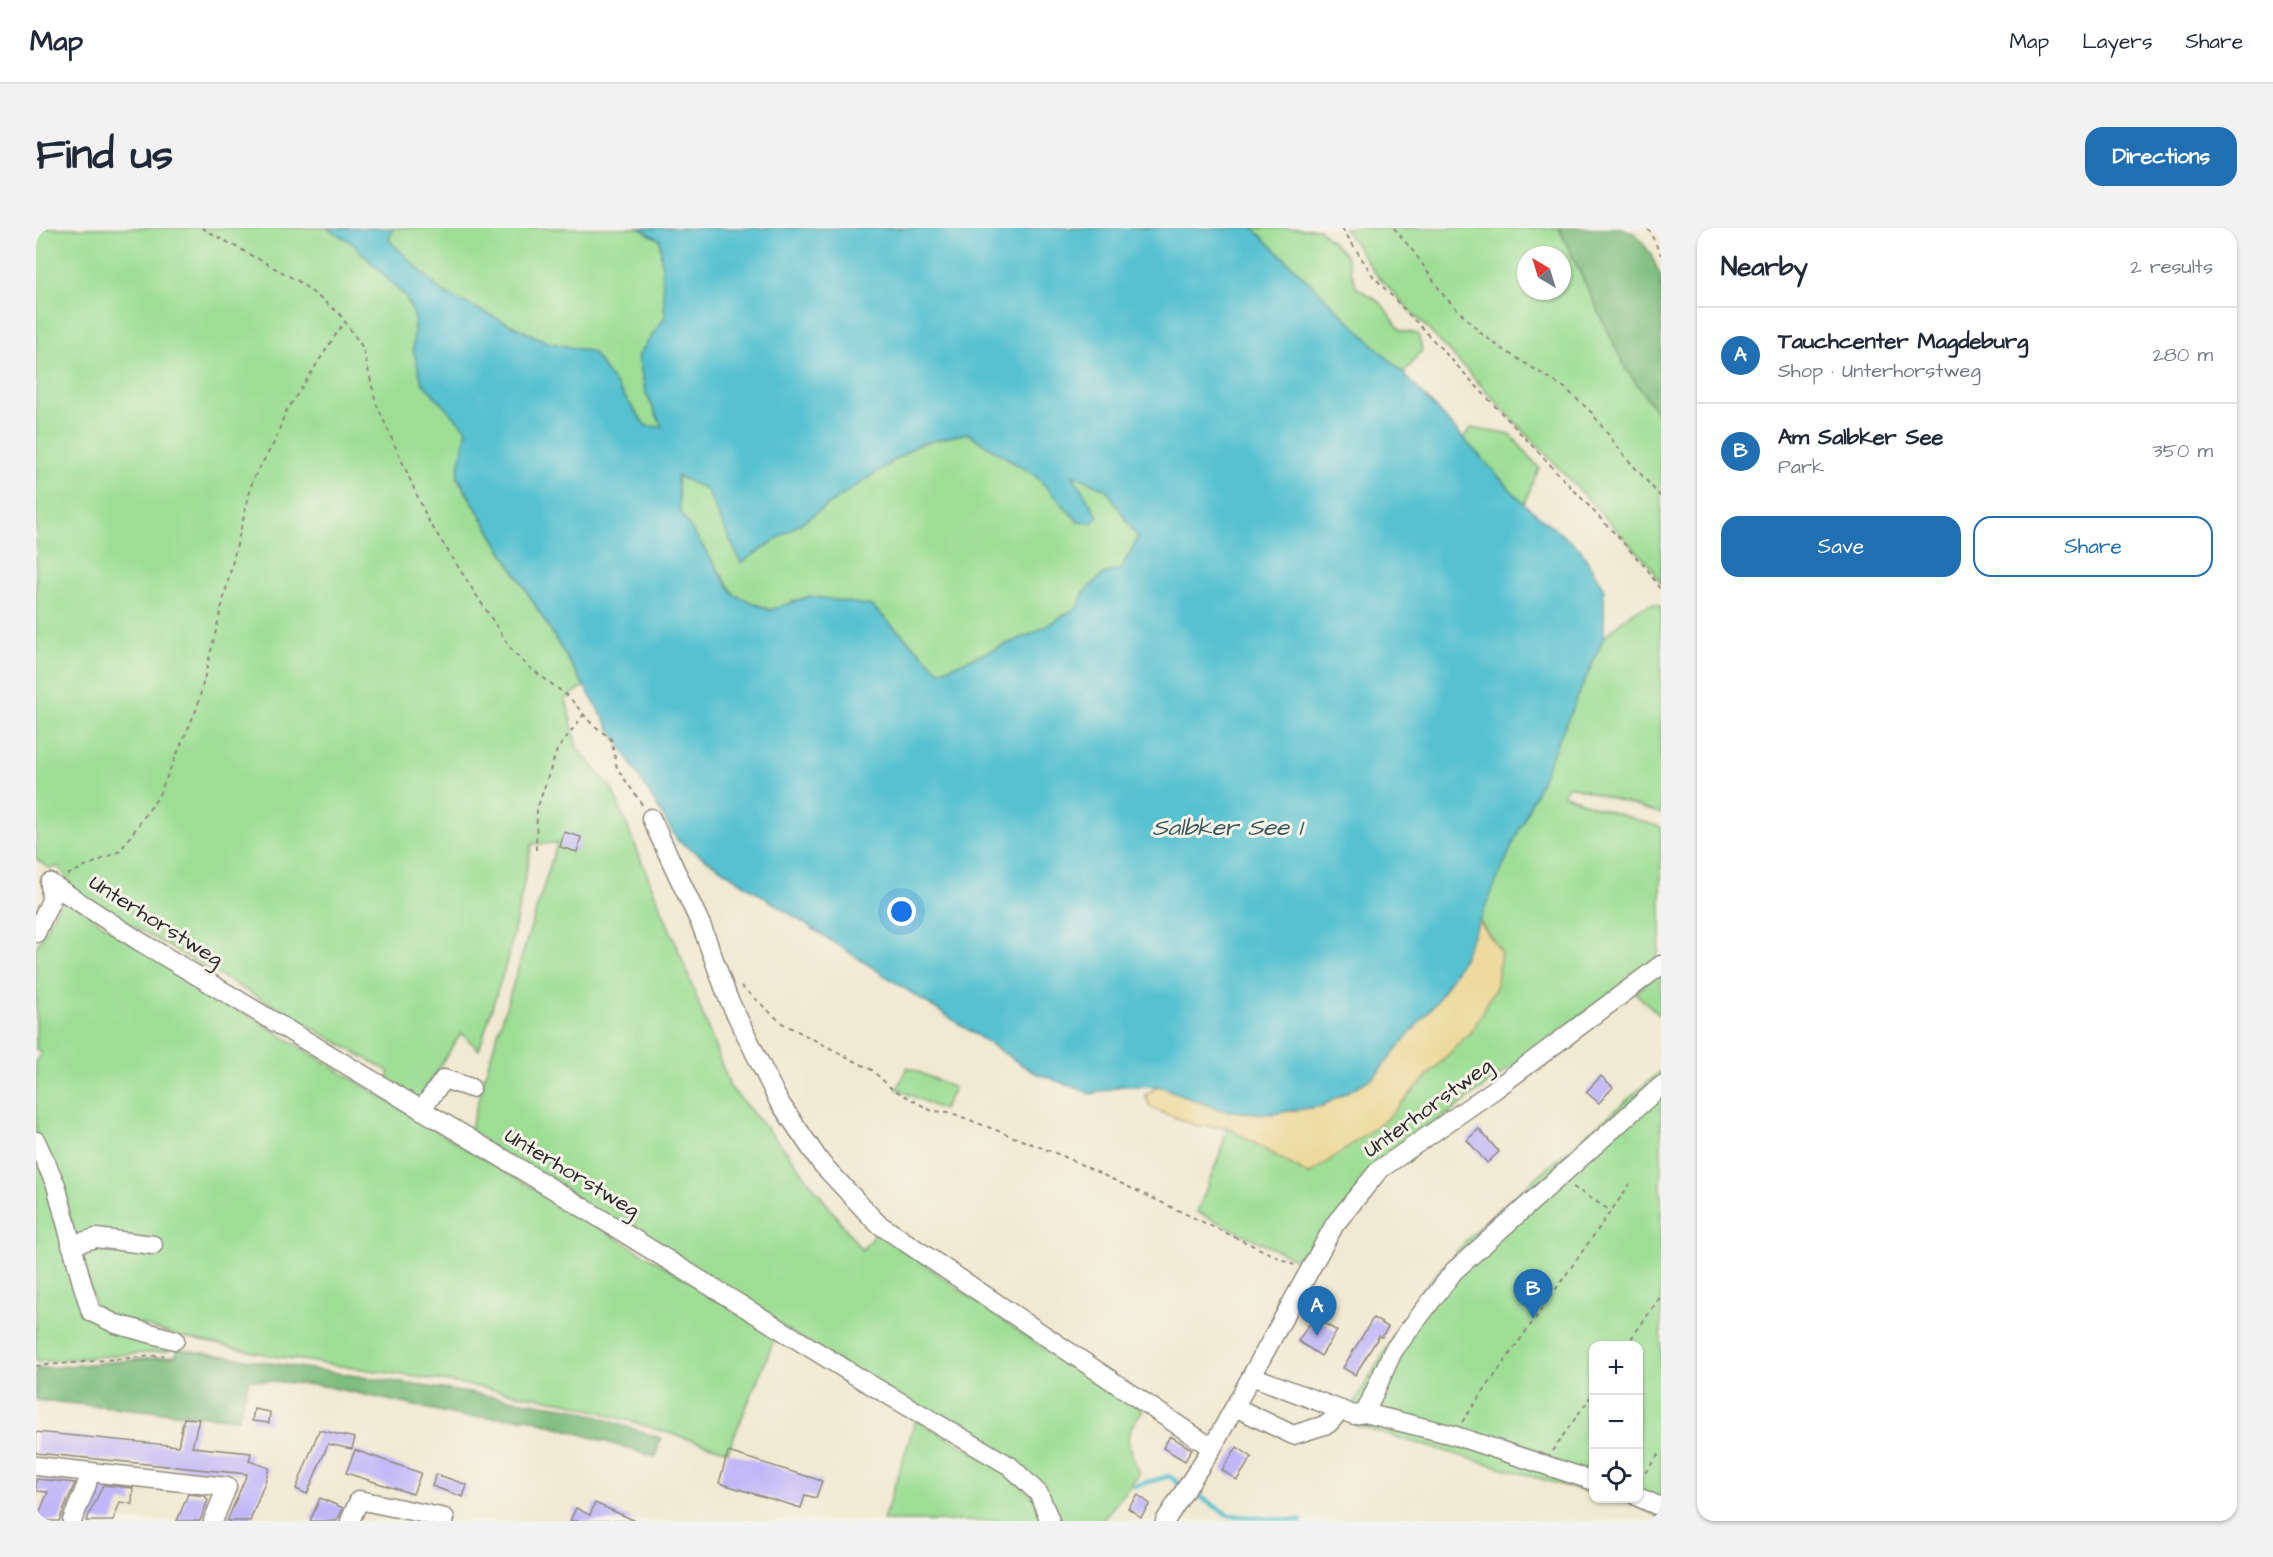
<!DOCTYPE html>
<html lang="en">
<head>
<meta charset="utf-8">
<style>
  body { margin:0; font-family:"Architects Daughter",sans-serif; background:#f2f2f3; color:#1f2937 }
  .controls { position:absolute; right:18px; bottom:18px; display:grid; overflow:hidden; border-radius:12px; box-shadow:0 2px 4px #0004 }
  .controls button { width:54px; height:54px; display:grid; place-items:center; padding:0; border:0; border-bottom:2px solid #e0e1e3; background:#fff; color:#1f2937; font:30px sans-serif }
  .compass { position:absolute; left:1481px; top:18px; width:54px; height:54px; border-radius:50%; background:#fff; box-shadow:0 2px 4px #0004; rotate:322deg }
  .you { position:absolute; left:866px; top:684px; width:21px; height:21px; margin:-15px; border:4px solid #fff; border-radius:50%; background:#1a73e8; box-shadow:0 0 0 9px #1a73e833 }
  .badge { display:grid; place-items:center; width:39px; height:39px; border-radius:50%; background:#1f6fb2; color:#fff; font-size:20px; font-weight:700 }
  .pin { position:absolute; translate:-50% -50px; filter:drop-shadow(0 2px 3px #0008) }
  .pin::after { content:''; position:absolute; top:32px; width:21px; height:18px; background:inherit; clip-path:polygon(0 0,100% 0,50% 100%) }
  .list { margin:0; padding:0; list-style:none }
  h2 { display:flex; justify-content:space-between; align-items:center; height:78px; margin:0; padding:0 24px; font-size:26px }
  h2 small { font-size:20px; font-weight:400; color:#747a83 }
  .list li { display:grid; grid-template-columns:39px 1fr auto; gap:18px; align-items:center; box-sizing:border-box; height:96px; padding:0 24px; border-top:2px solid #e0e1e3 }
  .list b { display:block; font-size:22px; white-space:nowrap }
  .list p { margin:0; font-size:20px; white-space:nowrap; color:#747a83 }
  .list em { font-size:20px; font-style:normal; color:#747a83 }
  .actions { display:flex; gap:12px; padding:18px 24px }
  .actions a { flex:1; padding:14px 0; border:2px solid #1f6fb2; border-radius:18px; text-align:center; font-size:21px; color:#1f6fb2 }
  .actions .main { background:#1f6fb2; color:#fff }
  .icon { flex:none; width:33px; height:33px; fill:none; stroke:currentColor; stroke-width:2; stroke-linecap:round; stroke-linejoin:round }
  .map { position:relative; flex:none; width:1625px; height:1293px; overflow:hidden; border-radius:18px }
  header { display:flex; align-items:center; gap:36px; box-sizing:border-box; height:84px; padding:0 30px; background:#fff; border-bottom:2px solid #e0e1e3 }
  header strong { font-size:28px }
  nav { display:flex; gap:33px; margin-inline-start:auto; font-size:21px }
  .intro { display:flex; align-items:center; justify-content:space-between; box-sizing:border-box; height:144px; padding:0 36px }
  h1 { margin:0; font-size:42px }
  .button { padding:15px 27px; border-radius:18px; background:#1f6fb2; color:#fff; font-size:21px; font-weight:700 }
  main { display:flex; gap:36px; padding:0 36px }
  aside { flex:1; background:#fff; border-radius:18px; box-shadow:0 2px 4px #0004 }
  .map>svg:first-child { display:block }
  .green { fill:#9dde94; stroke:#648460; stroke-width:1.5; fill-rule:evenodd }
  .forest { fill:#7ebd7e; stroke:#547454; stroke-width:1.5 }
  .sand { fill:#eeda9e; stroke:#8c8264; stroke-width:1.5 }
  .water { fill:#56c1d0; stroke:#40767e; stroke-width:1.5; fill-rule:evenodd }
  .lines { fill:none; stroke-linecap:round; stroke-linejoin:round }
  .stream { stroke:#56c1d0; stroke-width:4.5 }
  .building { fill:#c1b7f8 }
  .minor-casing { stroke:#8e8a7e; stroke-width:21 }
  .path { stroke:#8e8a7e; stroke-width:2; stroke-dasharray:4.5 4.5; stroke-linecap:butt }
  .minor { stroke:#fff; stroke-width:18 }
  .labels { text-anchor:middle; dominant-baseline:central; stroke-width:6; stroke-linejoin:round; paint-order:stroke }
  .street-label { font-size:22px; fill:#2b2b2b; stroke:#f7f3e8 }
  .water-label { font-size:24px; font-style:italic; fill:#38585d; stroke:#f7f3e8 }
</style>
</head>
<body>
<header>
<strong>Map</strong>
<nav><a>Map</a><a>Layers</a><a>Share</a></nav>
</header>
<div class="intro"><h1>Find us</h1><a class="button">Directions</a></div>
<main>
<div class="map">
<svg width="1625" height="1293" viewBox="0 0 1625 1293">
  <rect width="100%" height="100%" fill="#f7f3e8"/>
  <filter id="ink" filterUnits="userSpaceOnUse"><feTurbulence type="fractalNoise" baseFrequency=".0167" numOctaves="2"/><feDisplacementMap in="SourceGraphic" scale="12" xChannelSelector="R" yChannelSelector="G"/><feConvolveMatrix kernelMatrix="1 2 1 2 8 2 1 2 1" color-interpolation-filters="sRGB"/></filter>
  <filter id="wash" filterUnits="userSpaceOnUse"><feTurbulence type="fractalNoise" baseFrequency=".008" numOctaves="4" result="noise"/><feDisplacementMap in="SourceGraphic" scale="24" xChannelSelector="R" yChannelSelector="G"/><feGaussianBlur stdDeviation="1.35" result="paint"/><feColorMatrix in="noise" values="0 0 0 0 0 0 0 0 0 0 0 0 0 0 0 0 0 1.4 0 .05"/><feComposite in="paint" operator="in"/></filter>
  <g filter="url(#wash)">
    <rect width="100%" height="100%" fill="#f1e9d1"/>
    <g class="green">
      <path d="M0 0H291L315 14 370 69 379 89 377 121 386 154 431 202 421 249 548 458 530 471 541 520 576 561 646 731 694 859 751 924 826 1022 841 1003C878 1028 913 1054 949 1080 1000 1116 1053 1150 1107 1182 1084 1211 1092 1213 1103 1246L1066 1293H1021L1008 1260 433 906 452 837 521 615 496 616 473 726 443 822 425 805 383 871 351 856 354 844 44 668 23 639 13 640 0 631Z"/>
      <polygon points="357,0 603,0 624,12 629,89 602,128 610,165 627,199 610,198 556,124 511,114 406,64 353,12"/>
      <polygon points="1217,0 1283,1 1310,27 1320,59 1345,75 1365,103 1382,106 1386,122 1368,146"/>
      <path d="M1308 0H1523L1590 141 1625 190V356L1616 340 1597 319 1339 45ZM1490 27H1526V63H1490Z"/>
      <polygon points="1435,200 1475,207 1503,240 1488,276 1427,210"/>
      <polygon points="931,205 1001,249 1041,292 1035,245 1071,261 1102,310 1085,341 1068,346 1048,364 1042,379 998,405 904,443 836,378 774,368 734,382 699,367 644,284 641,248 670,261 705,335 883,216"/>
      <polygon points="1616,376 1625,378 1625,586 1532,557 1527,566 1562,580 1625,599 1625,710 1620,732 1340,939 1270,1036 1161,984 1186,921 1191,899 1273,947 1465,724 1442,691 1568,409 1596,384"/>
      <polygon points="27,669 104,721 429,920 741,1105 692,1223 534,1175 408,1153 237,1128 142,1108 61,1083 24,957 0,902 0,834 5,824 0,821 0,720"/>
      <polygon points="1625,743 1625,788 1599,765"/>
      <polygon points="872,839 918,860 907,882 861,861"/>
      <polygon points="1625,843 1625,1290 1600,1277 1576,1271 1602,1270 1602,1118 1558,1118 1557,1266 1321,1198 1318,1176 1384,1064 1445,997"/>
      <polygon points="0,921 53,1088 132,1119 133,1123 0,1134"/>
      <polygon points="880,1191 969,1243 1003,1275 1007,1293 847,1293"/>
    </g>
    <g class="forest">
      <polygon points="1523,0 1586,0 1600,6 1614,25 1625,49 1625,190 1590,141"/>
      <polygon points="142,1121 539,1181 624,1210 620,1229 492,1190 430,1189 288,1158 213,1151 202,1191 0,1172 0,1141 140,1128"/>
    </g>
    <polygon class="sand" points="1442,691 1465,724 1460,759 1437,801 1349,892 1273,947 1191,899 1161,898 1115,880 1109,867 1123,858 1184,882 1234,886 1286,878 1426,732"/>
    <path class="water" d="M291 0H357L353 12 406 64 511 114 556 124 610 198 626 199 610 165 602 128 629 89 624 12 603 0H1217L1368 146 1488 276 1544 321 1568 361V409L1426 732 1401 773 1338 849 1286 878 1234 886 1184 882 1123 858H1085L1056 866 997 844 642 613 421 248 431 202 386 154 377 121 379 89 370 69 315 14ZM931 205 1001 249 1041 292 1055 296 1062 288 1036 246 1071 262 1102 310 1085 341 1068 346 1048 364 1042 379 998 405 904 443 836 378 774 368 734 382 698 367 644 284 641 248 670 261 705 335 883 216Z"/>
    <g class="lines">
      <g class="stream">
        <polyline points="1098,1258 1133,1248 1147,1258"/>
        <polyline points="1154,1262 1192,1287 1265,1293"/>
      </g>
    </g>
    <g id="blocks">
      <g class="building">
        <polygon points="528,604 545,609 541,624 524,619"/>
        <polygon points="1565,848 1577,859 1563,875 1550,864"/>
        <polygon points="1443,901 1463,924 1451,935 1431,912"/>
        <polygon points="1278,1089 1301,1103 1285,1128 1262,1113"/>
        <polygon points="1337,1090 1352,1099 1346,1109 1343,1108 1319,1147 1307,1140"/>
        <polygon points="218,1181 234,1184 233,1195 216,1193"/>
        <polygon points="148,1190 163,1191 156,1219 215,1225 213,1233 233,1240 229,1254 214,1293 191,1293 211,1246 0,1225 0,1204 142,1218"/>
        <polygon points="283,1202 319,1210 316,1221 292,1216 271,1266 260,1261"/>
        <polygon points="1134,1208 1156,1221 1149,1233 1127,1220"/>
        <polygon points="1201,1219 1216,1229 1201,1252 1186,1242"/>
        <polygon points="319,1222 385,1245 377,1266 310,1245"/>
        <polygon points="692,1224 786,1253 780,1270 769,1267 765,1280 683,1255"/>
        <polygon points="400,1246 431,1257 427,1269 396,1258"/>
        <polygon points="0,1251 39,1255 23,1293 0,1293 12,1264 0,1263"/>
        <polygon points="67,1257 97,1260 96,1276 84,1274 77,1293 50,1293"/>
        <polygon points="152,1266 169,1268 172,1272 164,1293 141,1293"/>
        <polygon points="1102,1267 1114,1276 1105,1289 1092,1280"/>
        <polygon points="284,1270 307,1280 301,1293 274,1293"/>
        <polygon points="559,1275 600,1293 534,1293 540,1280 554,1287"/>
      </g>
    </g>
  </g>
  <g filter="url(#ink)">
    <use href="#blocks" fill-opacity="0" stroke="#8e8a7e" stroke-width="1.5"/>
    <g class="lines">
      <g class="minor-casing">
        <g id="minor">
          <polyline points="615,590 666,699 692,770 742,872 785,935 841,995 1176,1220"/>
          <polyline points="14,655 103,713 468,931 830,1154 974,1238 1003,1266 1014,1293"/>
          <polyline points="0,705 15,672 14,655"/>
          <polyline points="385,882 408,851 435,860"/>
          <polyline points="0,913 20,957 46,1055 55,1084 80,1096 139,1112"/>
          <polyline points="35,1017 60,1010 117,1017"/>
          <polyline points="1216,1148 1318,1187 1329,1185 1417,1207 1558,1253"/>
          <polyline points="1199,1179 1257,1207 1292,1196 1305,1182"/>
          <polyline points="1329,1185 1357,1123 1418,1043 1625,858"/>
          <polyline points="0,1238 191,1259 177,1293"/>
          <polyline points="1602,1269 1625,1279"/>
          <polyline points="36,1293 51,1256 53,1244"/>
          <polyline points="314,1293 323,1272 409,1290 408,1293"/>
          <polyline points="1129,1293 1176,1220 1299,996 1343,942 1458,862 1625,737"/>
        </g>
      </g>
      <g class="path">
        <polyline points="166,0 262,53 303,85 327,120 340,175 392,292 477,424 493,439 533,469 555,495 575,511 581,540 607,578"/>
        <polyline points="1306,0 1337,48 1581,308 1612,342 1625,363"/>
        <polyline points="1358,0 1380,27 1408,68 1446,106 1466,121 1529,160 1555,184 1587,226 1625,269"/>
        <polyline points="1612,0 1625,27"/>
        <polyline points="500,622 501,581 521,522 548,486"/>
        <polyline points="31,647 84,623 122,569 161,480 217,251 239,213 249,185 308,94"/>
        <polyline points="705,758 746,795 836,842 855,860 896,883 913,884 1027,928 1258,1037"/>
        <polyline points="1537,959 1575,983"/>
        <polyline points="1590,1118 1625,1068"/>
        <polyline points="0,1138 128,1127"/>
        <polyline points="1426,1194 1594,956"/>
        <polyline points="1516,1223 1558,1164"/>
        <polyline points="1604,1252 1625,1223"/>
      </g>
      <use href="#minor" class="minor"/>
    </g>
  </g>
  <g class="labels">
    <g class="street-label">
      <text transform="translate(120 693) rotate(32)">Unterhorstweg</text>
      <text transform="translate(1392 880) rotate(-36)">Unterhorstweg</text>
      <text transform="translate(536 945) rotate(31)">Unterhorstweg</text>
    </g>
    <g class="water-label">
      <text x="1191" y="600">Salbker See 1</text>
    </g>
  </g>
</svg>
<div class="controls">
<button>+</button>
<button>−</button>
<button><svg class="icon" aria-label="locate" viewBox="0 0 24 24"><circle cx="12" cy="12" r="6"/><path d="M12 2v4M12 18v4M2 12h4M18 12h4"/></svg></button>
</div>
<svg class="compass" viewBox="-18 -18 36 36"><path d="M0-13l5 13h-10z" fill="#e53935"/><path d="M0 13l5-13h-10z" fill="#747a83"/></svg>
<div class="you"></div>
<div class="pin badge" style="left:1281px;top:1108px">A</div>
<div class="pin badge" style="left:1497px;top:1091px">B</div>
</div>
<aside>
<h2>Nearby<small>2 results</small></h2>
<ul class="list">
<li><span class="badge">A</span><div><b>Tauchcenter Magdeburg</b><p>Shop · Unterhorstweg</p></div><em>280 m</em></li>
<li><span class="badge">B</span><div><b>Am Salbker See</b><p>Park</p></div><em>350 m</em></li>
</ul>
<div class="actions"><a class="main">Save</a><a>Share</a></div>
</aside>
</main>
</body>
</html>
